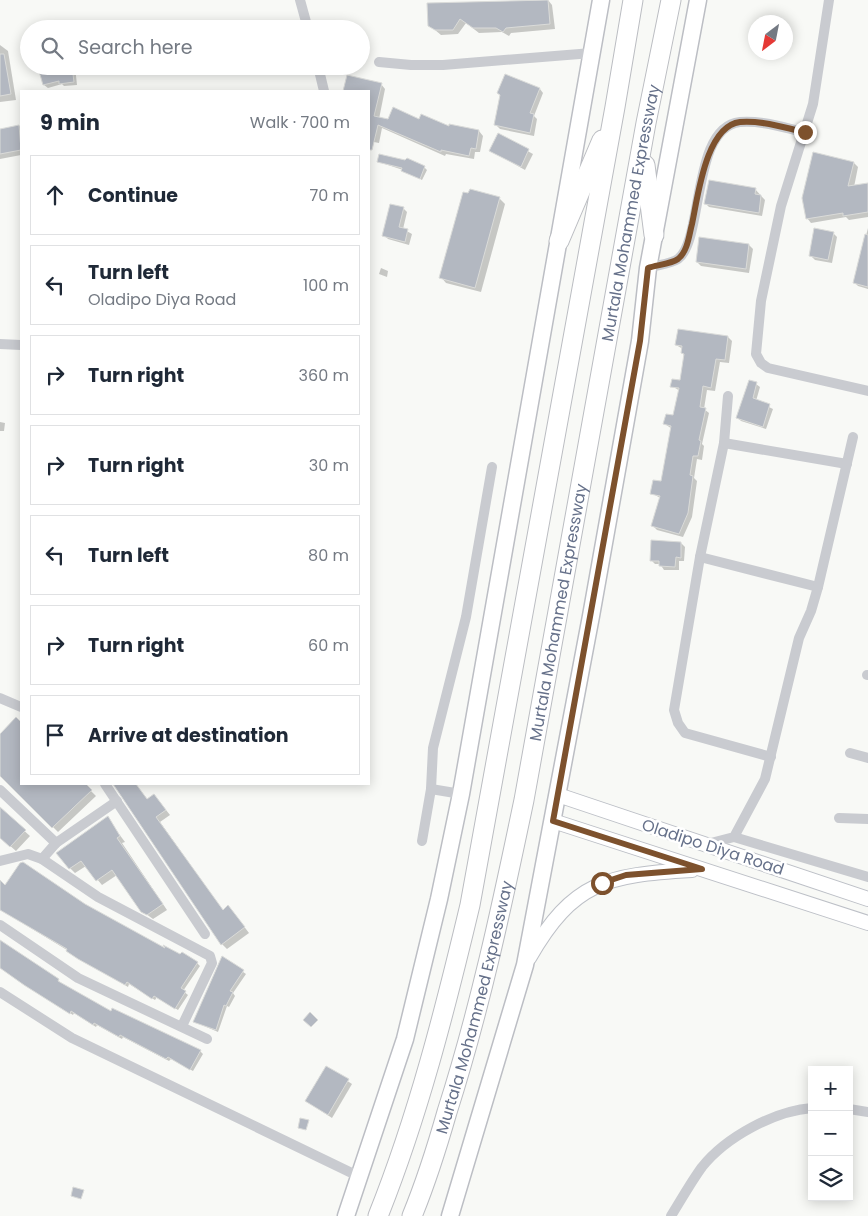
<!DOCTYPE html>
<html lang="en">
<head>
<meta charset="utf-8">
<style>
  body { margin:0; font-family:Poppins,sans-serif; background:#f6f6f7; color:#1f2937 }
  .controls { position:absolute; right:15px; bottom:15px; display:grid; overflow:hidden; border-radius:0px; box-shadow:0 2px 12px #0003 }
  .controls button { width:45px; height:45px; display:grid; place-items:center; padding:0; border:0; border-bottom:1px solid #e0e1e3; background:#fff; color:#1f2937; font:25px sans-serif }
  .compass { position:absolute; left:748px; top:15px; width:45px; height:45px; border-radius:50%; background:#fff; box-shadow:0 2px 12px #0003; rotate:212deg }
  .stop { position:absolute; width:15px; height:15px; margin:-11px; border:4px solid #7d512d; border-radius:50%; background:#fff }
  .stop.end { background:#7d512d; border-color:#fff; box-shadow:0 1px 5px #0008 }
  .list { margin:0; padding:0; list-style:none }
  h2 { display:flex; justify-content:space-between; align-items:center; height:65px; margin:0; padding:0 20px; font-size:21px }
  h2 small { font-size:16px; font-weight:400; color:#747a83 }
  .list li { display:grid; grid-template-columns:32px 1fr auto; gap:15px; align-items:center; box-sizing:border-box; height:80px; margin:0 10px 10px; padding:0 10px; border:1px solid #e0e1e3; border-radius:0px }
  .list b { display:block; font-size:19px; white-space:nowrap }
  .list p { margin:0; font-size:16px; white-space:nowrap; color:#747a83 }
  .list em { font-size:16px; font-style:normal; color:#747a83 }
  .icon { flex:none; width:28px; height:28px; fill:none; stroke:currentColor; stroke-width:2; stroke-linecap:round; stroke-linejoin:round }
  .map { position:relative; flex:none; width:868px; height:1216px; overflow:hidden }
  .search { position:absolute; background:#fff; box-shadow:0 2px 12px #0003; left:20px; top:20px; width:350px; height:55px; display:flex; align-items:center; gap:12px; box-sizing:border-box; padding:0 18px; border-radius:28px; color:#747a83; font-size:19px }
  .panel { position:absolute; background:#fff; box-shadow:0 2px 12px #0003; left:20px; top:90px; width:350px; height:695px; border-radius:0px }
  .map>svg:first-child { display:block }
  .shadow { fill:#0003 }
  .building { fill:#b3b8c1; stroke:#dadbd9 }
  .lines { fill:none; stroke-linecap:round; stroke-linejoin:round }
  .secondary-casing { stroke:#bdc0c7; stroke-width:16 }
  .primary-casing { stroke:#bcbec4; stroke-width:19 }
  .highway-casing { stroke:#bbbdc2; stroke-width:21 }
  .street { stroke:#c9cbd0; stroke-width:10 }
  .secondary { stroke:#fff; stroke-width:14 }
  .primary { stroke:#fff; stroke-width:16 }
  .highway { stroke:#fff; stroke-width:19 }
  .route { stroke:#7d512d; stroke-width:6 }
  .labels { text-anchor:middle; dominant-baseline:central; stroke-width:5; stroke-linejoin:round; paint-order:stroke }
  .street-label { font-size:16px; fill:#66718a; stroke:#fff }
</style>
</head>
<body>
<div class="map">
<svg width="868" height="1216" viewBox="0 0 868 1216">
  <rect width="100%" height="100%" fill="#f8f9f6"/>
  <g class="shadow">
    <polygon points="548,0 552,5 555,29 511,33 509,36 502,32 479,33 466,23 458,34 441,35 429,25 521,3"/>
    <polygon points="0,45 8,51 16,100 0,102"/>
    <polygon points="59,66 75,66 77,85 64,86 62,84 48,88 44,85"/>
    <polygon points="348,77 381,84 385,89 379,119 389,121 420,120 450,128 479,131 483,136 480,152 475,152 474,159 446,154 445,156 382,128 379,143 369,141 369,91 345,91"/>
    <polygon points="540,89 543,93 534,116 537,119 534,136 500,129 496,125 501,96"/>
    <polygon points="21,126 21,155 0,159 0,131"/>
    <polygon points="498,135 533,154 525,170 491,151"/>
    <polygon points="379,162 424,167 427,170 422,180 403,170"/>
    <polygon points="854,163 858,167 854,187 868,186 868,217 849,220 846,217 811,223 807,218"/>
    <polygon points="755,189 765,200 762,216 709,207 705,203"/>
    <polygon points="468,195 499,198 505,204 481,292 446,283 441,277"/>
    <polygon points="403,208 407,212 403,229 412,234 409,245 388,239 384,235"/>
    <polygon points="868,228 868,289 858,286 854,282"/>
    <polygon points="833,233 837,237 832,263 815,260 811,256"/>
    <polygon points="749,245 753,249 749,273 701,266 697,262"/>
    <polygon points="381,268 388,271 387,277 379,274"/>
    <polygon points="728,337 732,341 729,363 720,362 715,391 707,390 704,409 709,413 702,444 704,446 702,460 697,459 694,478 697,481 692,517 683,537 657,530 653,526 660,498 652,493 662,483 672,429 665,424 674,417 680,391 672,386 681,382 685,356 682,353 683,349 676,345"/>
    <polygon points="756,384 760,387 756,401 773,409 766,429 741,421 737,417"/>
    <polygon points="0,422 5,423 4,431 0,431"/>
    <polygon points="681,543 685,547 684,561 679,561 679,570 664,570 660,564 655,564 651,560"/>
    <polygon points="16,719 21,724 21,784 84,784 96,796 58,832 0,774 0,736"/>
    <polygon points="115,784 135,784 148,800 159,801 170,815 160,822 223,911 233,912 249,933 227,949 222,944"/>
    <polygon points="0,809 30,836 16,851 1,838 0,839"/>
    <polygon points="107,818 125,842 122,843 167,910 153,919 142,911 117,875 102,885 86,866 75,873 70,868"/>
    <polygon points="0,882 6,887 84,905 169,952 180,956 182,953 197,963 200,966 183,991 188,995 178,1010 157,997 155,1000 129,984 128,987 6,913 0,907"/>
    <polygon points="0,941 58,980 60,983 111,1013 113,1010 200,1051 203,1054 193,1071 171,1059 169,1061 123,1037 122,1039 97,1025 96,1027 74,1013 73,1015 0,967"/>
    <polygon points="223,958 246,974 233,993 235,996 229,1007 227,1006 218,1032 195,1022"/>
    <polygon points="326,1067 352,1084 332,1118 306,1101"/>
  </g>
  <g class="building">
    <polygon points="548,0 550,24 506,28 503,32 496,28 473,28 460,19 453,30 435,30 428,26 427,3"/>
    <polygon points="0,54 4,54 11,94 0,96"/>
    <polygon points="57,66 72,66 74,82 59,84 59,81 43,85 39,71"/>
    <polygon points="505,74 540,88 530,113 534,114 530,133 494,125 500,95 497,93"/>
    <polygon points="347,75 382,83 374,116 388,119 393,107 419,119 421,114 449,126 449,124 479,130 476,149 471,148 469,156 441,150 441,152 378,125 372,150 369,150 369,91 343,91"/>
    <polygon points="19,125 21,150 0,154 0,129"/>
    <polygon points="498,133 529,149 521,167 489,151"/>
    <polygon points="813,152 854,162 848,186 868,183 868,212 843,216 843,213 806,219 802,198"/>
    <polygon points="379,154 405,160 407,158 425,166 420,179 401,171 402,168 377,162"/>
    <polygon points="709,180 756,188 755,194 761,195 759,213 704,204"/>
    <polygon points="470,189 500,197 475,288 439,278 463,192 468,193"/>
    <polygon points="390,204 404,207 399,227 408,229 405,242 382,236"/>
    <polygon points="814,228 834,232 828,260 809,256"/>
    <polygon points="865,234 868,235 868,287 853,283"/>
    <polygon points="699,237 749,244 746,269 696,262"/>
    <polygon points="678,329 728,336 725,360 716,359 711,388 703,386 700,407 706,408 699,440 701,441 698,456 693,456 690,475 693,476 688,513 679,534 651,526 660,496 650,494 653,480 661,481 671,426 663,424 666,414 673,415 679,388 670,387 672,379 680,380 684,354 681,353 682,346 675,345"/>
    <polygon points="749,380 757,382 753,398 770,404 763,427 736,418"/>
    <polygon points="651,540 681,542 681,558 676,557 675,567 659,566 659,561 650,561"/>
    <polygon points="16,717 21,722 21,784 86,784 92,790 52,828 0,776 0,734"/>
    <polygon points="113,784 136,784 147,799 154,794 166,810 156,817 223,910 228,905 245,927 221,945"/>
    <polygon points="0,807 26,830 10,847 0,838"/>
    <polygon points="108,816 120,836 117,838 163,904 147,915 141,912 112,870 96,881 81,861 69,869 56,853"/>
    <polygon points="23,862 85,904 165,948 163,945 180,954 182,952 198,962 181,988 186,991 175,1009 154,996 152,999 127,982 125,985 78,959 66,951 67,949 0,910 0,880 5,885 20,863"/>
    <polygon points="0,940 59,979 58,981 111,1011 112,1008 201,1050 190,1070 168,1057 166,1059 120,1035 119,1037 94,1023 93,1025 71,1011 70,1014 24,985 0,968"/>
    <polygon points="222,956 244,970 230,991 233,992 226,1006 224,1005 216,1030 193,1022"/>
    <polygon points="310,1012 318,1020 311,1027 303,1020"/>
    <polygon points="326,1066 349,1079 328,1115 305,1101"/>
    <polygon points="300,1118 309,1120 306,1130 298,1128"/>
    <polygon points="73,1187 84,1190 81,1199 71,1196"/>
  </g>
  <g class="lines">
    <g class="secondary-casing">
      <g id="secondary">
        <polyline points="558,795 868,899"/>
        <polyline points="553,821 868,923"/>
        <path d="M529 958C573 881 607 875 692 870"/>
      </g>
    </g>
    <g class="primary-casing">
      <g id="primary">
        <polyline points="346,1216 405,1039 439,899 461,794 601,0"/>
        <polyline points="450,1216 525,965 591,616 640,341 648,268 698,0"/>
      </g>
    </g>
    <g class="highway-casing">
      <g id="highway">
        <polyline points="645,165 654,235"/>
        <polyline points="559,241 602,140"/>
        <path d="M378 1216C418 1116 445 1010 470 905L615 107 633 0"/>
        <path id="s1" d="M412 1216C426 1182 437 1147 447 1112 480 1009 502 905 524 800L646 123 671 0"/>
      </g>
    </g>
    <g class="street">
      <polyline points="300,0 308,29"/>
      <polyline points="829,0 813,104 781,206 761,301 756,354 761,363 768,368 868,391"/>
      <polyline points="379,62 411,65 443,65 592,53"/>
      <polyline points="318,66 324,91"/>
      <path d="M648 268C656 265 671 264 678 259 704 240 691 127 740 122 761 120 785 128 805 132"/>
      <polyline points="0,344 21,345"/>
      <polyline points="728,396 724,443 700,557 674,710 678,723 685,733 771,757"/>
      <polyline points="724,443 847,464"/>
      <polyline points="700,557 818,587"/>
      <polyline points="867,675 868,675"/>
      <polyline points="0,698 21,707"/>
      <polyline points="850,753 868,758"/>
      <polyline points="105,784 205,934"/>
      <polyline points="431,789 461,794"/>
      <polyline points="0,790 56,843"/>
      <polyline points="839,818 868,819"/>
      <polyline points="734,837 868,877"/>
      <polyline points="422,841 431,789 433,748 466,617 492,467"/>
      <polyline points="707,844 734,837 765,779 799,638 811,611 818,587 853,437"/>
      <polyline points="42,859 56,843 117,801"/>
      <polyline points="0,861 28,854 42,859 98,897 210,956 212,963 182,1026"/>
      <polyline points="0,925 78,978 207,1039"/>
      <polyline points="0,992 72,1038 360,1177"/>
      <polyline points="849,1109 868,1112"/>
      <path d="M671 1216C681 1200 691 1182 702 1167 726 1137 774 1111 812 1108"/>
    </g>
    <use href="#secondary" class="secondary"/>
    <use href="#primary" class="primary"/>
    <use href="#highway" class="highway"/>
  </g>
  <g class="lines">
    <path class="route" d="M602 883 626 875 702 869 553 821 640 341 648 268C656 265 671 264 678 259 688 251 689 235 692 224 698 196 706 126 740 122 761 120 785 128 805 132"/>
  </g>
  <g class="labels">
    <g class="street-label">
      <text stroke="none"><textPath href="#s1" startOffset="1028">Murtala Mohammed Expressway</textPath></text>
      <text stroke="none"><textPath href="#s1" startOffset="622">Murtala Mohammed Expressway</textPath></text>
      <text transform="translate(713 847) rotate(18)">Oladipo Diya Road</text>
      <text stroke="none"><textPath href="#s1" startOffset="218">Murtala Mohammed Expressway</textPath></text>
    </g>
  </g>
</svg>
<div class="controls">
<button>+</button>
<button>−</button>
<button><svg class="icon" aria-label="layers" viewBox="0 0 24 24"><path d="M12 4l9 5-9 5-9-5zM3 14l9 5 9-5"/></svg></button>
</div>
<svg class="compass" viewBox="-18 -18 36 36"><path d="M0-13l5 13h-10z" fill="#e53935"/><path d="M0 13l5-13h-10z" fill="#747a83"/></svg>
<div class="stop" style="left:602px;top:883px"></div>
<div class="stop end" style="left:805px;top:132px"></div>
<div class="search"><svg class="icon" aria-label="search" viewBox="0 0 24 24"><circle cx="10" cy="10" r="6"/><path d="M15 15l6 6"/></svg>Search here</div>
<section class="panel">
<h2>9 min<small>Walk · 700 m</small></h2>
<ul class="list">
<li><svg class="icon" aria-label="ahead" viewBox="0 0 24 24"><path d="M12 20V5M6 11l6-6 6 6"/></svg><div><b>Continue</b></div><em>70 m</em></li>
<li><svg class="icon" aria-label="left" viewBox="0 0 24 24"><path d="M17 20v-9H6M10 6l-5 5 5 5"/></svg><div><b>Turn left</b><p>Oladipo Diya Road</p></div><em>100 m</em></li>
<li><svg class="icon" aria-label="right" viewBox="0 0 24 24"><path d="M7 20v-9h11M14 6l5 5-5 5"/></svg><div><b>Turn right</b></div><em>360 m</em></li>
<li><svg class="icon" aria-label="right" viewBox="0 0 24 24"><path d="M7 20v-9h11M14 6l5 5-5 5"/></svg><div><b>Turn right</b></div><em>30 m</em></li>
<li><svg class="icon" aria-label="left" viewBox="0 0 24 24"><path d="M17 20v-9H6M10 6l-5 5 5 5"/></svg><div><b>Turn left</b></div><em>80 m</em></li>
<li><svg class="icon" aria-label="right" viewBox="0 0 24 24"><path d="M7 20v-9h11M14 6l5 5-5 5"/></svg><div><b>Turn right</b></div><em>60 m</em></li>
<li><svg class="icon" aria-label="arrive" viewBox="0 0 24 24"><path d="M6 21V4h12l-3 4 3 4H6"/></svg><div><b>Arrive at destination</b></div></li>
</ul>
</section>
</div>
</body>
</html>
